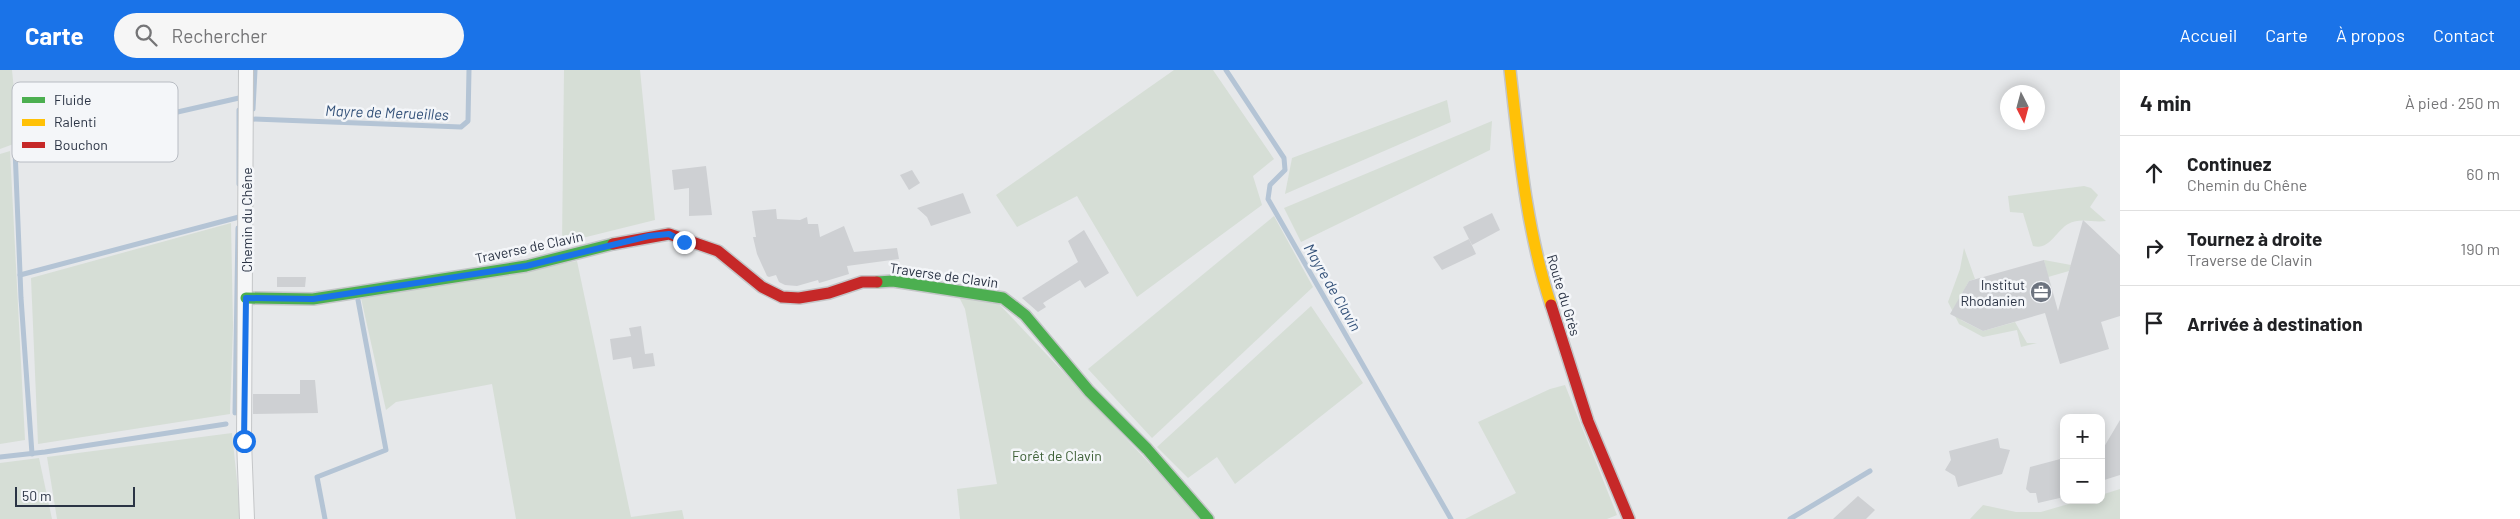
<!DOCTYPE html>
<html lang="fr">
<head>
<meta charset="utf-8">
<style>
  body { margin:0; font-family:Barlow,sans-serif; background:#f6f6f6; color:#202124 }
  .controls { position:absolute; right:15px; bottom:15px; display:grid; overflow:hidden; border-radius:10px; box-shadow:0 2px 12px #0003 }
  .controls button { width:45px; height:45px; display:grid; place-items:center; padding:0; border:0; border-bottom:1px solid #e0e0e0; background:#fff; color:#202124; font:25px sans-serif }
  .compass { position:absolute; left:2000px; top:15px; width:45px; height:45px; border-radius:50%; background:#fff; box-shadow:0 2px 12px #0003; rotate:174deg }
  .scale { position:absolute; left:15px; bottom:12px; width:120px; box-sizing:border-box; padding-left:5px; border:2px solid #2b3445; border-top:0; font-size:14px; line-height:18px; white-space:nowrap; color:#2b3445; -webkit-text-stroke:4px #f4f6f9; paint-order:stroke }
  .stop { position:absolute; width:15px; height:15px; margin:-11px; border:4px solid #1a73e8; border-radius:50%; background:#fff }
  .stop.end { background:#1a73e8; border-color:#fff; box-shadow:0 1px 5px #0008 }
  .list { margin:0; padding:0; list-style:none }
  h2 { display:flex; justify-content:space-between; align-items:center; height:65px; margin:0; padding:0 20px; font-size:21px }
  h2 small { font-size:16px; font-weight:400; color:#757577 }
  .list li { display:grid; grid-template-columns:32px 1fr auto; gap:15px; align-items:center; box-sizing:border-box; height:75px; padding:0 20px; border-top:1px solid #e0e0e0 }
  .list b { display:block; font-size:19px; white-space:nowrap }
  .list p { margin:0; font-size:16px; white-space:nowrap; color:#757577 }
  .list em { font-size:16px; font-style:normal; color:#757577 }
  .icon { flex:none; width:28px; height:28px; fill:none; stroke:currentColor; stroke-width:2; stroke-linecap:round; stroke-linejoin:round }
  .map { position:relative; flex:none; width:2120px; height:449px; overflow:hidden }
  header { display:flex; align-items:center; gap:30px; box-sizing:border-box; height:70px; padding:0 25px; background:#1a73e8; color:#fff }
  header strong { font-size:24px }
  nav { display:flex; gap:28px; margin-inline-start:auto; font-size:18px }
  .search { width:350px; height:45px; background:#f6f6f6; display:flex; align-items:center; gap:12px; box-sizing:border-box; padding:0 18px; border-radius:28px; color:#757577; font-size:19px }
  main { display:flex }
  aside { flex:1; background:#fff }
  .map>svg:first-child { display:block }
  .green { fill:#d6ded6 }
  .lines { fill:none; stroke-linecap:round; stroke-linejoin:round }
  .stream { stroke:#b4c4d5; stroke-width:5 }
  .building { fill:#ced0d3 }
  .street-casing { stroke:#c4c6c8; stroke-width:16 }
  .fast-casing { stroke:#c4c6c8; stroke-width:14 }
  .slow-casing { stroke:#c4c6c8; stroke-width:14 }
  .jam-casing { stroke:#c4c6c8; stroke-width:14 }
  .street { stroke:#f5f6f7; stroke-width:14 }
  .fast { stroke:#4caf50; stroke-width:11 }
  .slow { stroke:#ffc107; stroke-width:11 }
  .jam { stroke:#c62828; stroke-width:11 }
  .route { stroke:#1a73e8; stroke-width:6 }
  .labels { text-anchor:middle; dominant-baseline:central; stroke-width:5; stroke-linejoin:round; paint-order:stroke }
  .street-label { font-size:14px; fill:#2b3445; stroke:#f4f6f9 }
  .poi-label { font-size:14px; fill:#2b3445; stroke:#f4f6f9; text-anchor:end }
  .park-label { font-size:14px; fill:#3f6138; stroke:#f4f6f9 }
  .water-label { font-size:15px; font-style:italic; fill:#34527a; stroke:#f4f6f9 }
  .key { fill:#f4f6f9; stroke:#b8bcc3; stroke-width:1 }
  .key-label { font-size:14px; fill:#2b3445 }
</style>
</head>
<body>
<header>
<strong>Carte</strong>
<div class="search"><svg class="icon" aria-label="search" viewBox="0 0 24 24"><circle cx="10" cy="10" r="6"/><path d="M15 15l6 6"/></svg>Rechercher</div>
<nav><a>Accueil</a><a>Carte</a><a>À propos</a><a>Contact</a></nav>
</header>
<main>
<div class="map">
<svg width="2120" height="449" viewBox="0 0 2120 449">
  <rect width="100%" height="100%" fill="#e6e8ea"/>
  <g class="green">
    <polygon points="0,0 12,0 19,72 0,79"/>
    <polygon points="564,0 640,0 655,150 562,173"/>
    <polygon points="1174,0 1213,0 1274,89 1253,106 1262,135 1137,227 1077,126 1017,157 996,125"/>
    <polygon points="1447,30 1451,52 1285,124 1292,88"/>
    <polygon points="1492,51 1490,80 1301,172 1284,138"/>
    <polygon points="10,81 25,370 0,374 0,84"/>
    <path d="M2084 116 2091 118 2098 125 2090 137 2106 151C2092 153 2081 147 2068 154 2056 161 2049 181 2033 176L2023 143 2010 142 2008 126Z"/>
    <polygon points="1274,146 1313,217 1152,368 1088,299"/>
    <polygon points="231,153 233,256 230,344 38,374 31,208"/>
    <polygon points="1964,178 1975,209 1969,211 1957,233 1961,250 1983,261 2015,252 2027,273 2037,273 2021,277 2017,260 1983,267 1959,254 1948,232 1960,199"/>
    <polygon points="2044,190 2071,195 2069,201 2048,207"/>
    <polygon points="577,191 631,447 682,440 684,449 516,449 492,314 396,332 386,340 361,228"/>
    <polygon points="958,225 999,234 1202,449 960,449 957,419 997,414 965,239"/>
    <polygon points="1311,236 1363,313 1235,414 1217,387 1188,408 1157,377"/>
    <polygon points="1565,315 1617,445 1607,449 1465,449 1516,423 1478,352 1550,319"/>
    <polygon points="232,363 241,449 57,449 47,387"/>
    <polygon points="39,388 52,449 0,449 0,393"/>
    <polygon points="2120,419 2120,449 1970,449 1983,435 2016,442 2041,442 2082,430 2101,430 2101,425"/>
  </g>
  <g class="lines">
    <g class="stream">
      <polyline points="1226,0 1284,88 1285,100 1270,115 1268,129 1451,449"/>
      <polyline points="253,39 255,0"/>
      <polyline points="252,49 461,57 468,51 469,0"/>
      <polyline points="239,114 239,40"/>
      <polyline points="20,205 239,147"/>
      <polyline points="235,343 238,158"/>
      <polyline points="32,384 21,228 15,79 239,28"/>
      <polyline points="0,387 45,382 226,354"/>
      <polyline points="325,449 317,407 386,380 358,230"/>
      <polyline points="1790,449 1870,401"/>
    </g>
  </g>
  <g class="building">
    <polygon points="706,96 712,145 689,146 689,118 674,120 672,100"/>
    <polygon points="912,100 920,113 909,120 900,105"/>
    <polygon points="963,123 971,143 931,156 927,147 917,138"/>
    <polygon points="776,139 777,149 800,150 807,147 808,154 818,154 820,167 844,156 854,182 897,178 899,189 847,196 849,204 826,211 819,213 818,210 797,216 785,215 779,212 776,205 769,207 767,206 757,184 753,167 756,167 752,141"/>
    <polygon points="1492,143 1500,160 1472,175 1463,157"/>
    <polygon points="2083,150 2120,185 2120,246 2101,252 2109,279 2060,294 2045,243 1983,261 1950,244 1969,211 2044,190 2058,241"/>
    <polygon points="1084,160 1109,203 1085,218 1080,210 1043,233 1046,237 1038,242 1022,228 1078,192 1068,171"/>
    <polygon points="1469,169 1476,184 1442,200 1433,187"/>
    <polygon points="277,207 306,207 305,217 277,217"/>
    <polygon points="641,256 645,284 653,283 655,296 633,299 631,287 613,290 610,269 631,266 629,258"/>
    <polygon points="300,310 315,310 318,343 253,344 253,324 300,324"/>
    <polygon points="2120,350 2120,405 2101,411 2101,382"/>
    <polygon points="1998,368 2000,378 2010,380 2002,404 1958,417 1955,406 1945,400 1951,390 1949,381"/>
    <polygon points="2064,388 2064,427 2038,433 2036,423 2030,423 2026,419 2030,397"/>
    <polygon points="1858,426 1875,440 1866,449 1833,449"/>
  </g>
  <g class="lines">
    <g class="street-casing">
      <polyline id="street" points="246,0 244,371 247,449"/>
    </g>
    <g class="fast-casing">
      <g id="fast">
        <polyline points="877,212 893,211 1003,228 1025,245 1089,321 1147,379 1208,449"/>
        <polyline points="246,228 313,229 526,196 613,174"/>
      </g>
    </g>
    <g class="slow-casing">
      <path id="slow" d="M1510 0C1519 79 1526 159 1551 235"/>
    </g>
    <g class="jam-casing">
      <g id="jam">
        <polyline points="613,174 669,164 718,181 762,217 782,227 799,228 829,223 862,212 877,212"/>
        <polyline points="1551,235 1588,351 1629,449"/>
      </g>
    </g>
    <use href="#street" class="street"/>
    <use href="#fast" class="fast"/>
    <use href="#slow" class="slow"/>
    <use href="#jam" class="jam"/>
  </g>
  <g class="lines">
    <polyline class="route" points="244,371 246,228 313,229 526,196 649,166 669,164 684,172"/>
  </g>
  <defs>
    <g id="office-disc" transform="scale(1.125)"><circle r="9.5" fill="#6c737f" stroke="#f4f6f9"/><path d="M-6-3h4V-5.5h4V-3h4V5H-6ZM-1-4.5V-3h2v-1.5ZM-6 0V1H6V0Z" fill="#fff"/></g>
  </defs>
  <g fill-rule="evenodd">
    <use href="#office-disc" x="2041" y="222"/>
  </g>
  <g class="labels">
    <g class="street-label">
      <text transform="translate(246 150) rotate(-90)">Chemin du Chêne</text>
      <text transform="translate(529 177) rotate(-12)">Traverse de Clavin</text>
      <text transform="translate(944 205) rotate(8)">Traverse de Clavin</text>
      <text transform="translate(1564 225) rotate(73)">Route du Grès</text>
    </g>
    <g class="poi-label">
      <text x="2025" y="214">Institut<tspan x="2025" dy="16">Rhodanien</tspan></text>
    </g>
    <g class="park-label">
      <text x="1057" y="385">Forêt de Clavin</text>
    </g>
    <g class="water-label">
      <text transform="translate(387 42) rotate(2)">Mayre de Merueilles</text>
      <text transform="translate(1333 217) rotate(60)">Mayre de Clavin</text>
    </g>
  </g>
  <rect x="12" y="12" width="166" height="80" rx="8" class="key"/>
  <rect x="22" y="27" width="23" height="6" fill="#4caf50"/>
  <rect x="22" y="49" width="23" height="7" fill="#ffc107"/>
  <rect x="22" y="72" width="23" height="6" fill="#c62828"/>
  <g class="key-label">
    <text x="54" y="35">Fluide</text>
    <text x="54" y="57">Ralenti</text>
    <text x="54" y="80">Bouchon</text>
  </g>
</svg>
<div class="controls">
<button>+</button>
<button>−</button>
</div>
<svg class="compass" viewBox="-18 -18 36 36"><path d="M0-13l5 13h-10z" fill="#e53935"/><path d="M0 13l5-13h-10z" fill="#757577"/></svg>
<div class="scale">50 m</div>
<div class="stop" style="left:244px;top:371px"></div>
<div class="stop end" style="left:684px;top:172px"></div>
</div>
<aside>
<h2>4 min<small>À pied · 250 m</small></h2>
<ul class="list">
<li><svg class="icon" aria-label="ahead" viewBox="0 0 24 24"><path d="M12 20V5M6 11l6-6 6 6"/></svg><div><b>Continuez</b><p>Chemin du Chêne</p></div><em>60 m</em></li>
<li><svg class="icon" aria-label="right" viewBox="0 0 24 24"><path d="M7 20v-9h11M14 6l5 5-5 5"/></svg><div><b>Tournez à droite</b><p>Traverse de Clavin</p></div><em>190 m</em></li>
<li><svg class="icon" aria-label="arrive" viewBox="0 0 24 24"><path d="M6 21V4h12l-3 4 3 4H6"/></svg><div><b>Arrivée à destination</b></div></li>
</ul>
</aside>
</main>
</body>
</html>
